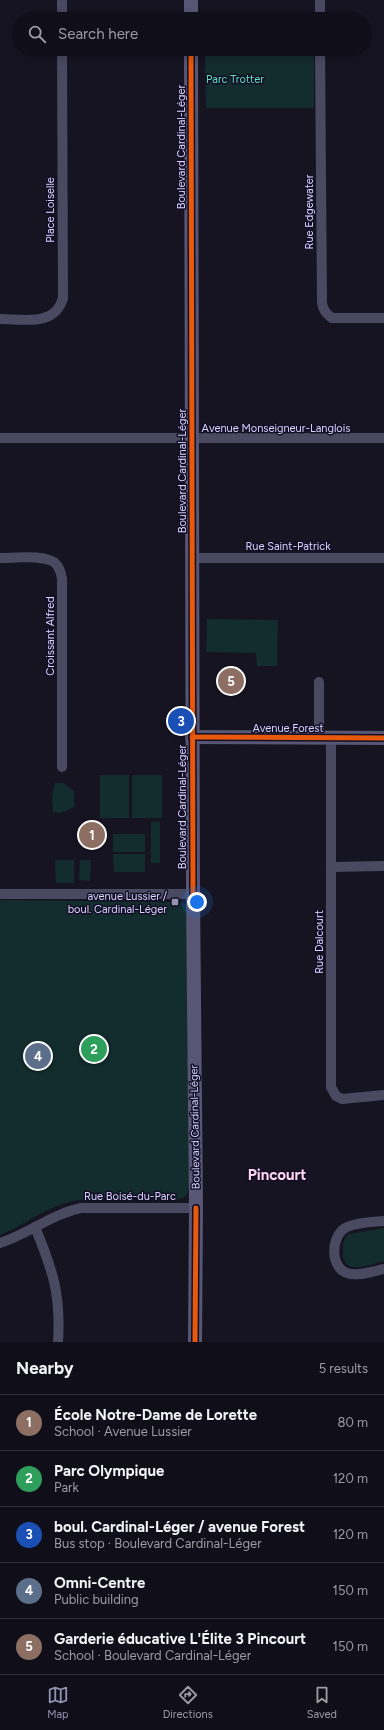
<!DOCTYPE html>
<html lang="en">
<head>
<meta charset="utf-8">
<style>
  body { margin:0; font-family:Figtree,sans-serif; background:#1e1d26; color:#f1f3f6 }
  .you { position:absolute; left:197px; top:902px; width:14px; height:14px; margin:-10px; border:3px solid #fff; border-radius:50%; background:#1a73e8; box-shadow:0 0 0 6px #1a73e833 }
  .badge { display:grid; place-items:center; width:26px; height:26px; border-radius:50%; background:#9591b1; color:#fff; font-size:13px; font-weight:700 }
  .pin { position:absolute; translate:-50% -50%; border:2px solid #fff; box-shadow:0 1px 4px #0006 }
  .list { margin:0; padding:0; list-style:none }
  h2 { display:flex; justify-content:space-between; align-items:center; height:52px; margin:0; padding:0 16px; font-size:17px }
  h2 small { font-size:13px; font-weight:400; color:#9c9ca2 }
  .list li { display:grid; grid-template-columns:26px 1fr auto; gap:12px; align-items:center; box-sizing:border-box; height:56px; padding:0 16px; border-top:1px solid #302f38 }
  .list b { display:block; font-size:15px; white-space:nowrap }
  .list p { margin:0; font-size:13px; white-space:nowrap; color:#9c9ca2 }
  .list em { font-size:13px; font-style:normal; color:#9c9ca2 }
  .icon { flex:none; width:22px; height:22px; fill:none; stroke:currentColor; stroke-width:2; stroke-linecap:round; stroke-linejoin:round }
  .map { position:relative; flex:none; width:384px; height:1342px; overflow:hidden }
  .search { position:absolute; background:#100f19; box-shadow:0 2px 10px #0003; left:12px; right:12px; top:12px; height:44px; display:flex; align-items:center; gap:10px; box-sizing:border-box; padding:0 14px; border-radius:22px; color:#9c9ca2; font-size:15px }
  .sheet { height:332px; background:#100f19 }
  nav { display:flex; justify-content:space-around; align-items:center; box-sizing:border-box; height:56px; border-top:1px solid #302f38; background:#100f19; font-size:11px; color:#9c9ca2 }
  nav a { display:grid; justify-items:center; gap:2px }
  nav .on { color:#9591b1 }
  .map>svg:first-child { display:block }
  .green { fill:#132c2d }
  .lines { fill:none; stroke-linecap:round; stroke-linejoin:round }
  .street { stroke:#4a4962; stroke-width:10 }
  .secondary { stroke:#575674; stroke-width:14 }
  .cycleway-casing { stroke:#130f26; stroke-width:8 }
  .cycleway { stroke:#e8590c; stroke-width:5 }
  .poi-dot { fill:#9591b1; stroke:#130f26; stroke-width:1.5 }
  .labels { text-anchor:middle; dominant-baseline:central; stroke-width:3; stroke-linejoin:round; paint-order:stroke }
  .park-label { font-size:11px; fill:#5fe0c0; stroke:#130f26 }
  .street-label { font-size:11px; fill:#d9d4ff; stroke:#130f26 }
  .poi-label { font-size:11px; fill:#d9d4ff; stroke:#130f26; text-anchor:end }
  .district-label { font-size:15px; font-weight:bold; fill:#ffd6f0; stroke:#130f26 }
</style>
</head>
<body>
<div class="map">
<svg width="384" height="1342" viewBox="0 0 384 1342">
  <rect width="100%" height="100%" fill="#161421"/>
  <g class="green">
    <polygon points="205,50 314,51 314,108 206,108"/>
    <polygon points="207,619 278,620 277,666 257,666 256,653 206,652"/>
    <rect x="100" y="775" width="29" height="43"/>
    <rect x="132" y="775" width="30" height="43"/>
    <polygon points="55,783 63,783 74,791 74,807 61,813 53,812 52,797"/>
    <polygon points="160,821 160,863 151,863 151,822"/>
    <rect x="113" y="834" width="32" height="18"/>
    <polygon points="113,854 145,854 145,872 114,872"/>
    <polygon points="55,860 74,860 74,883 56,883"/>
    <polygon points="80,860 91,860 90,881 79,880"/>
    <path d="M0 900 179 902 186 904 187 907 189 1188C188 1196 184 1198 176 1200 142 1199 88 1193 57 1206 37 1214 20 1227 0 1235Z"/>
    <path d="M384 1228V1261C369 1265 341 1277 343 1251 343 1243 343 1239 349 1234Z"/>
  </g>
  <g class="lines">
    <g class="street">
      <polyline points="62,0 62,19"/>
      <polyline points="320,19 320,0"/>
      <path d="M320 49 322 303C323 310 326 314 332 318H384"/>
      <path d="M0 319C24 319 55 327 63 298L62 49"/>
      <polyline points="0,438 384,438"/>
      <path d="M0 558C14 558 47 554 56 564 60 568 61 573 62 579V767"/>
      <polyline points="192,558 384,558"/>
      <polyline points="319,682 319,738"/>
      <polyline points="331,738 331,1087 336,1096 342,1099 384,1095"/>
      <polyline points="331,867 384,866"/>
      <polyline points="0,894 193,894"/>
      <path d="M384 1221C373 1222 358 1222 347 1227 331 1234 329 1267 347 1273 358 1277 373 1271 384 1269"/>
      <path d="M35 1227C53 1271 61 1294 58 1342"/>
      <path d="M0 1243C28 1234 52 1214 81 1208H196"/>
    </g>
    <g class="secondary">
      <polyline points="191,19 191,0"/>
      <polyline points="191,49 193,894 196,1208 195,1342"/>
      <polyline points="192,737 384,738"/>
    </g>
    <g class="cycleway-casing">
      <g id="cycleway">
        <polyline points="191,49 193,894"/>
        <polyline points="192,737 384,738"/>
        <polyline points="195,1342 196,1208"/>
      </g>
    </g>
    <use href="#cycleway" class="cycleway"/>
  </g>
  <rect class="poi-dot" x="171" y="898" width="8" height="8" rx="2"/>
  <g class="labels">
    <g class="park-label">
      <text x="235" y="79">Parc Trotter</text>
    </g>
    <g class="street-label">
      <text transform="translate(181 147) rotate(-90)">Boulevard Cardinal-Léger</text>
      <text transform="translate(50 210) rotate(-90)">Place Loiselle</text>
      <text transform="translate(309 212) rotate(-90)">Rue Edgewater</text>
      <text x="276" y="428">Avenue Monseigneur-Langlois</text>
      <text transform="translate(182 471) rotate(-90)">Boulevard Cardinal-Léger</text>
      <text x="288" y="546">Rue Saint-Patrick</text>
      <text transform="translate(50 636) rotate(-90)">Croissant Alfred</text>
      <text x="288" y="728">Avenue Forest</text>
      <text transform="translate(182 807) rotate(-90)">Boulevard Cardinal-Léger</text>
      <text transform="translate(319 942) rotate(-90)">Rue Dalcourt</text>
      <text transform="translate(195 1127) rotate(-91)">Boulevard Cardinal-Léger</text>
      <text x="130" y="1196">Rue Boisé-du-Parc</text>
    </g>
    <g class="poi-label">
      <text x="167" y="896">avenue Lussier /<tspan x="167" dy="13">boul. Cardinal-Léger</tspan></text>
    </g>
    <g class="district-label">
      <text x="277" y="1175">Pincourt</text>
    </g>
  </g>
</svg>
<div class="you"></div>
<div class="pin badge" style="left:92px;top:835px;background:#8d6e63">1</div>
<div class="pin badge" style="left:94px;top:1049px;background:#2e9e5b">2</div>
<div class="pin badge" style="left:181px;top:721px;background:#1a4fb4">3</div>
<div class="pin badge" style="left:38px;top:1056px;background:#5c6f8a">4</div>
<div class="pin badge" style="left:231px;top:681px;background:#8d6e63">5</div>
<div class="search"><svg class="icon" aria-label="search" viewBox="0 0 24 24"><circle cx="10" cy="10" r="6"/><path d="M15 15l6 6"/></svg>Search here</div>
</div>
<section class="sheet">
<h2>Nearby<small>5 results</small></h2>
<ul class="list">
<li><span class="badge" style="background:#8d6e63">1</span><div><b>École Notre-Dame de Lorette</b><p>School · Avenue Lussier</p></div><em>80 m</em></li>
<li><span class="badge" style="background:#2e9e5b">2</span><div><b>Parc Olympique</b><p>Park</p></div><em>120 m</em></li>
<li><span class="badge" style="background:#1a4fb4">3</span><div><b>boul. Cardinal-Léger / avenue Forest</b><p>Bus stop · Boulevard Cardinal-Léger</p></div><em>120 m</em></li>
<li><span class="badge" style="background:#5c6f8a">4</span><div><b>Omni-Centre</b><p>Public building</p></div><em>150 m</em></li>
<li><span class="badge" style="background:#8d6e63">5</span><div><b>Garderie éducative L'Élite 3 Pincourt</b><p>School · Boulevard Cardinal-Léger</p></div><em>150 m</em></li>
</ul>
</section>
<nav>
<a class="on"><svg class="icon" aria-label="map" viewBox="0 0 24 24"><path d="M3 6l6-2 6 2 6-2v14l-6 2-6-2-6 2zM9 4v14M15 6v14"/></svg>Map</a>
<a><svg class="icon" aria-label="directions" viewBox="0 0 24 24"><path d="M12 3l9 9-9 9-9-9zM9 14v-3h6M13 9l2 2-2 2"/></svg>Directions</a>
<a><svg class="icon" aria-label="saved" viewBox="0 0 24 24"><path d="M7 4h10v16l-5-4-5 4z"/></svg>Saved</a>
</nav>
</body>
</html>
